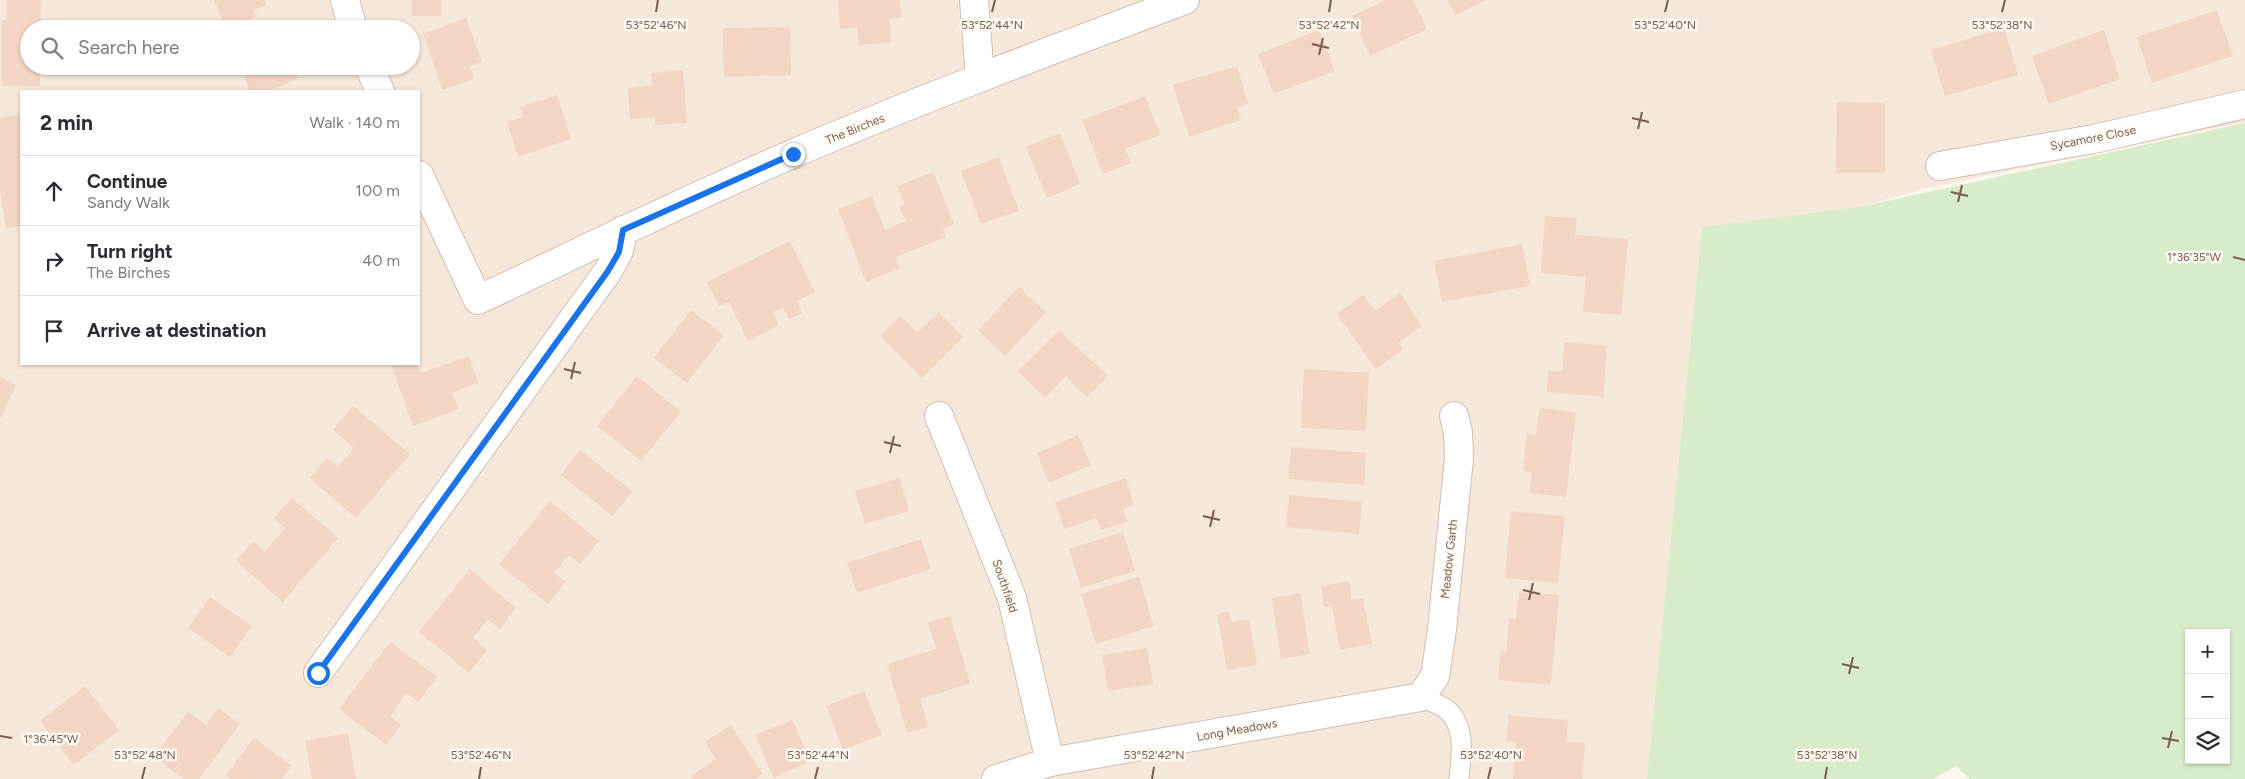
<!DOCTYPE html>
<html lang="en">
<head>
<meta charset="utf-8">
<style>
  body { margin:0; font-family:Figtree,sans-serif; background:#f2f2f3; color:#2b2b33 }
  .controls { position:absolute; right:15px; bottom:15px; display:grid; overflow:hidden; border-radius:0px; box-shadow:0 1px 4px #0004 }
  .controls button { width:45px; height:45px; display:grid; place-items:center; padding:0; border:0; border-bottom:1px solid #e1e1e2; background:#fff; color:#2b2b33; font:25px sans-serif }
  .stop { position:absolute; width:15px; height:15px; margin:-11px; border:4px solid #1a73e8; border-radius:50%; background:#fff }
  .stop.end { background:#1a73e8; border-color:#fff; box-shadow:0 1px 5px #0008 }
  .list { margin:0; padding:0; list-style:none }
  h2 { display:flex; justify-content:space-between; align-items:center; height:65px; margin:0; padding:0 20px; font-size:21px }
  h2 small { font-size:16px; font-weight:400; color:#7c7c81 }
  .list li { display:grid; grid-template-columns:32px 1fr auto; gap:15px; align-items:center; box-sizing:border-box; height:70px; padding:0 20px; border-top:1px solid #e1e1e2 }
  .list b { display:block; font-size:19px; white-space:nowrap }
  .list p { margin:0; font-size:16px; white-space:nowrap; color:#7c7c81 }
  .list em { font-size:16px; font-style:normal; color:#7c7c81 }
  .icon { flex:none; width:28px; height:28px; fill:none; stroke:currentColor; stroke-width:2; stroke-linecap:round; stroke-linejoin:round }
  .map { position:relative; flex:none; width:2245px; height:779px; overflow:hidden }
  .search { position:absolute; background:#fff; box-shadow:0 1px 4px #0004; left:20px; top:20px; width:400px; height:55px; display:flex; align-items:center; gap:12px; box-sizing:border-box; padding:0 18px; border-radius:28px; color:#7c7c81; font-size:19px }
  .panel { position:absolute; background:#fff; box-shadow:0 1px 4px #0004; left:20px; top:90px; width:400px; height:275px; border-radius:0px }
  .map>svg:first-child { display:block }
  .residential { fill:#f5e8da; fill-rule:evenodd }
  .green { fill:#d8ecc9; fill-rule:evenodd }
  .building { fill:#f3d5c3 }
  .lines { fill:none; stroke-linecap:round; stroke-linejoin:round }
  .lane-casing { stroke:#d1beb0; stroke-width:21 }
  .street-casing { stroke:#d1beb0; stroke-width:30 }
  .lane { stroke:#fff; stroke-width:19 }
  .street { stroke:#fff; stroke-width:28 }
  .route { stroke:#1a73e8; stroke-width:6 }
  .ticks { fill:none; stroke:#7a5c4d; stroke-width:2 }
  .labels { text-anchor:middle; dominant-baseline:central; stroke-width:5; stroke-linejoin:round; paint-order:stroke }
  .street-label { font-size:12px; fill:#7a5c4d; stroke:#fffaf3 }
  .ticks-label { font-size:12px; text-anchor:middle; fill:#7a5c4d; stroke:#fffaf3; stroke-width:5; stroke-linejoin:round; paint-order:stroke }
</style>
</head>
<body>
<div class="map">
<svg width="2245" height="779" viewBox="0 0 2245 779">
  <rect width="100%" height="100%" fill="#fdf6ec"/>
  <path class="residential" d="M0 0H2245V122L1926 188 1864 206 1702 227 1647 779H0ZM29 29H411V66H29ZM21 91H419V364H21Z"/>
  <path class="green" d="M2245 123V779H1969L1956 766 1933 779H1647L1702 227 1864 206ZM2189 633H2226V760H2189Z"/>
  <g class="building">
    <polygon points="7,0 41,0 40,29 29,29 29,66 40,66 40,86 2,86 2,20 7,20"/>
    <polygon points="214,0 265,0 267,5 254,10 256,17 226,29"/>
    <rect x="412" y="0" width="29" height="16"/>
    <polygon points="838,0 900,0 902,18 889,19 891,42 859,45 857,28 840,29"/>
    <polygon points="1386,0 1413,0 1427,29 1370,56 1352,16"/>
    <polygon points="1447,0 1486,0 1455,15"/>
    <polygon points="2217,10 2233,56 2152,83 2137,37"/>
    <polygon points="466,18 482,62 470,66 474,79 442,90 423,34"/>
    <polygon points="790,27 791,75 724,77 723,28"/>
    <polygon points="2004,28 2018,75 1945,96 1931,50"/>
    <polygon points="1319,30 1335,71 1274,94 1258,54"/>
    <polygon points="2104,30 2120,79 2049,104 2032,56"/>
    <polygon points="240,66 293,66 298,79 267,91 250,91"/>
    <polygon points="1237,66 1248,104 1237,107 1241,120 1189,137 1173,85"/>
    <polygon points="683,70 687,123 655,125 655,117 630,119 628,88 652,85 651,73"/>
    <polygon points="557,95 571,139 518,157 507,122 523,117 520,107"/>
    <polygon points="1145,96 1160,135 1125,149 1131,163 1103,174 1082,120"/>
    <polygon points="1837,102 1885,103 1885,173 1836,173"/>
    <polygon points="21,114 21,226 6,228 0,190 0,117"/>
    <polygon points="1060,133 1080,184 1047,198 1026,147"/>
    <polygon points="999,157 1019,211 981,224 961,171"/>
    <polygon points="933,172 954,224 943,229 946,237 896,257 900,268 866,282 838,209 872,196 885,230 906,221 899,206 905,205 897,186"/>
    <polygon points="1545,216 1577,218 1575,235 1628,239 1621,315 1583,312 1586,277 1541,273"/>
    <polygon points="790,241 815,292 797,301 802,313 789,319 783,307 773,312 779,325 748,341 729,302 719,306 707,282"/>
    <polygon points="1522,244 1530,286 1442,302 1434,261"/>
    <polygon points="1019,287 1046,312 1005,356 978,330"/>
    <polygon points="1400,293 1422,326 1398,343 1403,350 1376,369 1337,314 1363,295 1375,311"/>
    <polygon points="691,310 724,335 687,383 654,358"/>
    <polygon points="939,312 963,337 922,378 880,336 901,316 917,333"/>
    <polygon points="1059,330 1108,376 1087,397 1066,376 1045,398 1018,371"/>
    <polygon points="1565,342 1607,346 1603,397 1547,392 1549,371 1562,371"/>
    <polygon points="469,356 478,383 452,393 459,409 413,426 391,364 417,364 421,373"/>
    <polygon points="1304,369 1369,373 1366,431 1301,428"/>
    <polygon points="637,376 681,412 641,461 597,426"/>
    <polygon points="0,377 16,385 0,419"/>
    <polygon points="353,406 410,454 356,518 310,478 327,458 338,467 354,448 333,430"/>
    <polygon points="1540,408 1576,412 1566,497 1529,493 1532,473 1523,471 1527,434 1536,435"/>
    <polygon points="1078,435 1091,465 1049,483 1037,453"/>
    <polygon points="1291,447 1366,453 1364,485 1288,479"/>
    <polygon points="580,450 632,491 613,516 561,475"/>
    <polygon points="900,478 909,511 865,524 855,491"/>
    <polygon points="1126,478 1134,505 1123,509 1128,522 1101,530 1096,518 1064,529 1055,502"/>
    <polygon points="1289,495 1362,502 1359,534 1286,527"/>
    <polygon points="292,498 338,538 283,602 236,561 253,541 265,551 276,539 285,528 274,518"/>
    <polygon points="550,501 599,541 580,564 569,555 554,573 566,582 548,604 499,564"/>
    <polygon points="1511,511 1565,516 1558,583 1505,578"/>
    <polygon points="1123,532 1135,571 1081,588 1069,549"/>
    <polygon points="921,539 931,569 857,593 847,563"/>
    <polygon points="470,569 516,608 500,629 488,619 473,638 487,650 469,673 419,632"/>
    <polygon points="1139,577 1154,626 1096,644 1081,594"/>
    <polygon points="1349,581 1352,600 1363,598 1372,644 1340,650 1332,606 1324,607 1321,586"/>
    <polygon points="1519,592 1559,595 1551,685 1498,680 1501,651 1506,652 1509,619 1516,619"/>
    <polygon points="1300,593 1310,654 1281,659 1272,598"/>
    <polygon points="210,597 252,626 230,657 188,628"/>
    <polygon points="1229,611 1231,622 1249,619 1257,665 1227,670 1217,614"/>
    <polygon points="950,616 970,683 920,699 928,727 907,733 887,664 936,649 928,622"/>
    <polygon points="390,642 437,677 418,702 407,693 399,703 390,716 401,725 386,745 339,709"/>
    <polygon points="1147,648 1153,684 1108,691 1102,655"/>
    <polygon points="85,686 119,730 74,765 40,721"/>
    <polygon points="864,691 882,735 843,750 826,706"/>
    <polygon points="218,708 240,724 199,779 184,779 154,757 188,712 206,725"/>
    <polygon points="1509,715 1568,720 1567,742 1585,743 1582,779 1513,779 1516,742 1506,741"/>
    <polygon points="792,720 811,761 774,778 755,735"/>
    <polygon points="731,725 763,774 755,779 693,779 691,776 716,759 705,742"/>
    <polygon points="348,733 356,779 312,779 305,741"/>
    <polygon points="254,738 292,766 282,779 231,779 226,775"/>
  </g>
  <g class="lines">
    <g class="lane-casing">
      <path id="lane" d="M1421 697C1429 701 1439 704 1446 709 1467 726 1461 756 1459 779"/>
    </g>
    <g class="street-casing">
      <g id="street">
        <polyline points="345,0 353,29"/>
        <polyline points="974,0 980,77"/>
        <polyline points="369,66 380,91"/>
        <polyline points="1940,166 2094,139 2245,104"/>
        <path d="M419 175 478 300C586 249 693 196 804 149 929 96 1057 48 1185 0"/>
        <polyline points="939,416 1012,598 1050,762"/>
        <polyline points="318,673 608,271 619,251 623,230"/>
        <polyline points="996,779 1050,762 1421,697 1435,676 1442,629 1459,458 1458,432 1454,416"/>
      </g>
    </g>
    <use href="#lane" class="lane"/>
    <use href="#street" class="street"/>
  </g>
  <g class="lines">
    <polyline class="route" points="318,673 608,271 619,252 623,230 793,154"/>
  </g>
  <path class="ticks" d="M656 12 658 0M992 12 995 0M1329 12 1331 0M1665 12 1668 0M2002 12 2005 0M1312 44 1329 48M1319 55 1323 38M1632 118 1649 122M1638 129 1642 112M1951 192 1968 196M1958 202 1962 185M2233 257 2245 260M564 369 581 373M571 379 575 362M884 442 901 446M890 453 894 436M1203 516 1220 520M1210 527 1214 510M1523 590 1540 594M1529 600 1533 583M1842 664 1859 668M1849 674 1853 657M0 736 12 738M2162 738 2179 741M2168 748 2172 731M142 779 145 767M479 779 481 767M815 779 818 767M1152 779 1154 767M1488 779 1491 767M1825 779 1827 767"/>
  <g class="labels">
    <g class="street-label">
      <text transform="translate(855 129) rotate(-22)">The Birches</text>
      <text transform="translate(2093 138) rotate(-11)">Sycamore Close</text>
      <text transform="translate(1449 559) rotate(-84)">Meadow Garth</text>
      <text transform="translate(1005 586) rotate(71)">Southfield</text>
      <text transform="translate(1237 730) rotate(-10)">Long Meadows</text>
    </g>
  </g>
  <g class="ticks-label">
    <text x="656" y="29">53°52'46"N</text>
    <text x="992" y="29">53°52'44"N</text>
    <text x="1329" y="29">53°52'42"N</text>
    <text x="1665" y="29">53°52'40"N</text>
    <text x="2002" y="29">53°52'38"N</text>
    <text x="2194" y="261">1°36'35"W</text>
    <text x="51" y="743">1°36'45"W</text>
    <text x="145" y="759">53°52'48"N</text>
    <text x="481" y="759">53°52'46"N</text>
    <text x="818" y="759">53°52'44"N</text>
    <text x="1154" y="759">53°52'42"N</text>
    <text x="1491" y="759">53°52'40"N</text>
    <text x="1827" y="759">53°52'38"N</text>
  </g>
</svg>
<div class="controls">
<button>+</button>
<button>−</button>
<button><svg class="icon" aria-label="layers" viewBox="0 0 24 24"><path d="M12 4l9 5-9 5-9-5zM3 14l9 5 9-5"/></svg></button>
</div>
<div class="stop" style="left:318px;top:673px"></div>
<div class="stop end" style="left:793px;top:154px"></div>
<div class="search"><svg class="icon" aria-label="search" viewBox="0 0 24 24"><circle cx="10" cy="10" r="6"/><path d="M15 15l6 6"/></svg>Search here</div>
<section class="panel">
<h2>2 min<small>Walk · 140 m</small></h2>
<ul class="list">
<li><svg class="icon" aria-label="ahead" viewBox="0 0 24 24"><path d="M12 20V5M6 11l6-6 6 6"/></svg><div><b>Continue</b><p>Sandy Walk</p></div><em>100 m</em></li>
<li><svg class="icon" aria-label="right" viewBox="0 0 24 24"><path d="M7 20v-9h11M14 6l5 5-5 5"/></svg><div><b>Turn right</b><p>The Birches</p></div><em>40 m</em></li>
<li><svg class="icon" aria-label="arrive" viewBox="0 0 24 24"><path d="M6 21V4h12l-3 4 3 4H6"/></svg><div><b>Arrive at destination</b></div></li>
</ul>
</section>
</div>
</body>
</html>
